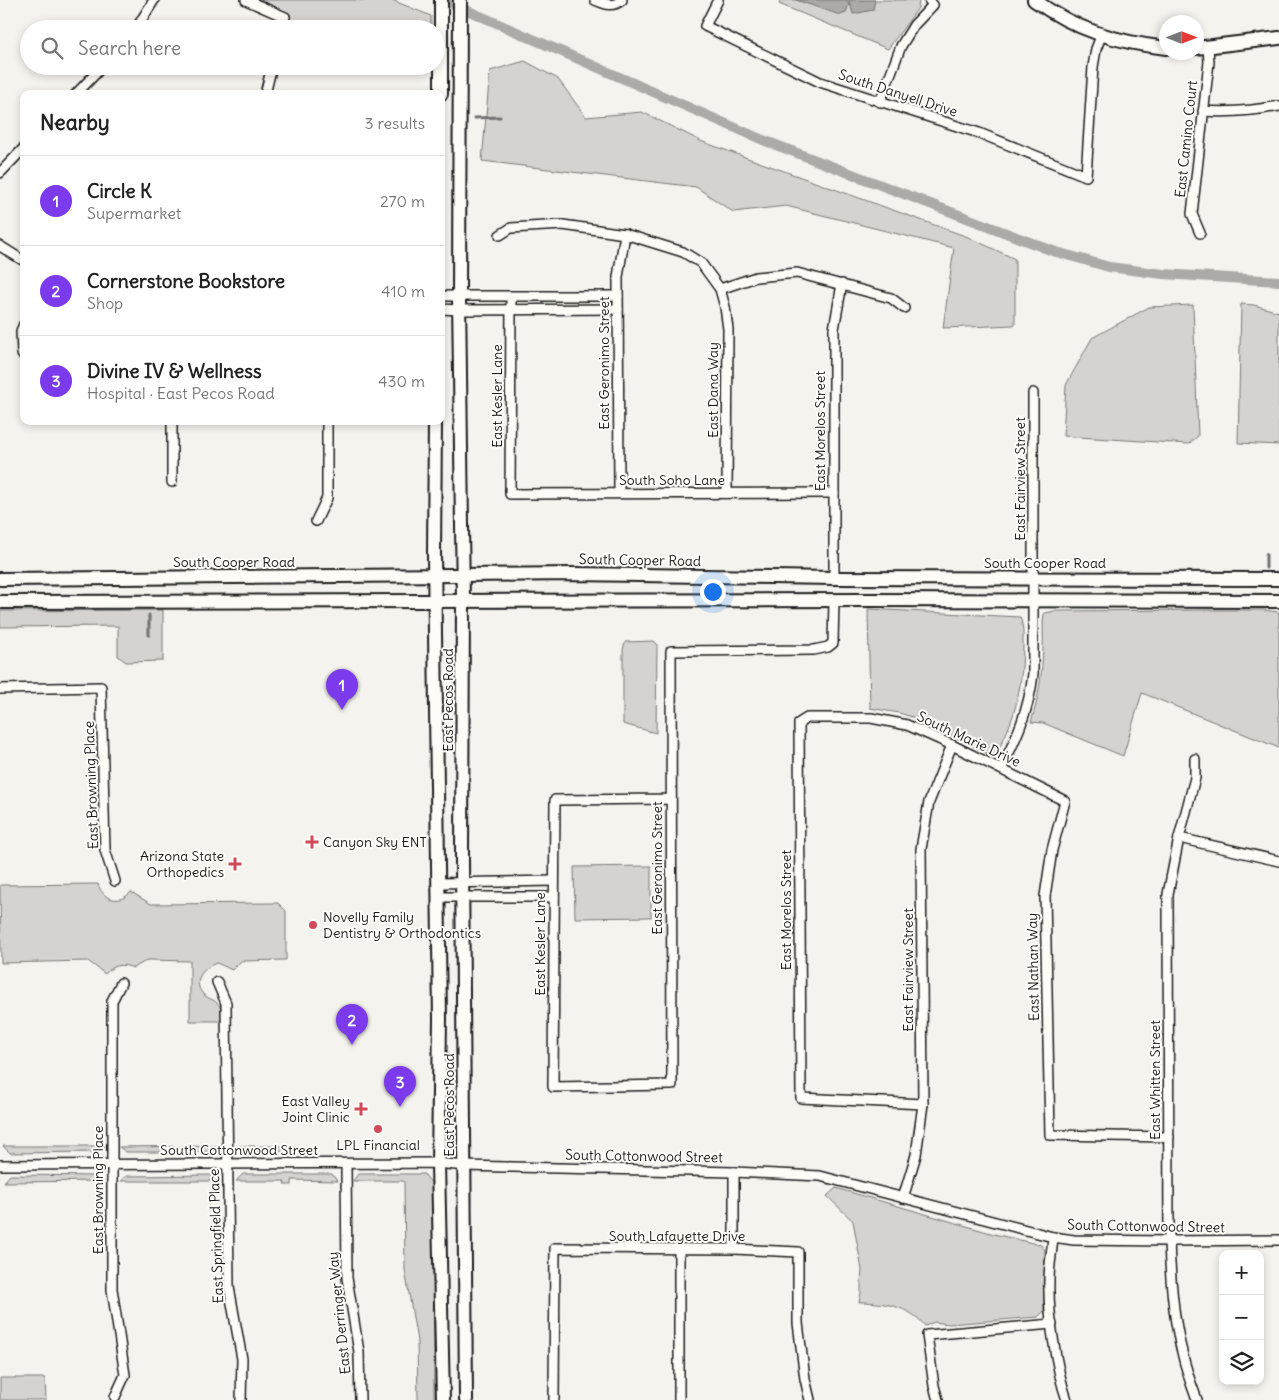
<!DOCTYPE html>
<html lang="en">
<head>
<meta charset="utf-8">
<style>
  body { margin:0; font-family:Delius,sans-serif; background:#f6f6f6; color:#222 }
  .controls { position:absolute; right:15px; bottom:15px; display:grid; overflow:hidden; border-radius:10px; box-shadow:0 2px 8px #0003 }
  .controls button { width:45px; height:45px; display:grid; place-items:center; padding:0; border:0; border-bottom:1px solid #e0e0e0; background:#fff; color:#222; font:25px sans-serif }
  .compass { position:absolute; left:1159px; top:15px; width:45px; height:45px; border-radius:50%; background:#fff; box-shadow:0 2px 8px #0003; rotate:90deg }
  .you { position:absolute; left:712px; top:591px; width:18px; height:18px; margin:-12px; border:4px solid #fff; border-radius:50%; background:#1a73e8; box-shadow:0 0 0 8px #1a73e833 }
  .badge { display:grid; place-items:center; width:32px; height:32px; border-radius:50%; background:#7c3aed; color:#fff; font-size:16px; font-weight:700 }
  .pin { position:absolute; translate:-50% -41px; filter:drop-shadow(0 1px 2px #0008) }
  .pin::after { content:''; position:absolute; top:26px; width:18px; height:15px; background:inherit; clip-path:polygon(0 0,100% 0,50% 100%) }
  .list { margin:0; padding:0; list-style:none }
  h2 { display:flex; justify-content:space-between; align-items:center; height:65px; margin:0; padding:0 20px; font-size:21px }
  h2 small { font-size:16px; font-weight:400; color:#767676 }
  .list li { display:grid; grid-template-columns:32px 1fr auto; gap:15px; align-items:center; box-sizing:border-box; height:90px; padding:0 20px; border-top:1px solid #e0e0e0 }
  .list b { display:block; font-size:19px; white-space:nowrap }
  .list p { margin:0; font-size:16px; white-space:nowrap; color:#767676 }
  .list em { font-size:16px; font-style:normal; color:#767676 }
  .icon { flex:none; width:28px; height:28px; fill:none; stroke:currentColor; stroke-width:2; stroke-linecap:round; stroke-linejoin:round }
  .map { position:relative; flex:none; width:1279px; height:1400px; overflow:hidden }
  .search { position:absolute; background:#fff; box-shadow:0 2px 8px #0003; left:20px; top:20px; width:425px; height:55px; display:flex; align-items:center; gap:12px; box-sizing:border-box; padding:0 18px; border-radius:28px; color:#767676; font-size:19px }
  .panel { position:absolute; background:#fff; box-shadow:0 2px 8px #0003; left:20px; top:90px; width:425px; height:335px; border-radius:10px }
  .map>svg:first-child { display:block }
  .green { fill:#d4d3cf; stroke:#787876 }
  .water { fill:#abaaa6; stroke:#72716f }
  .lines { fill:none; stroke-linecap:round; stroke-linejoin:round }
  .stream { stroke:#72716f; stroke-width:3 }
  .canal { stroke:#abaaa6; stroke-width:10 }
  .street-casing { stroke:#1c1c1c; stroke-width:12 }
  .secondary-casing { stroke:#1c1c1c; stroke-width:16 }
  .street { stroke:#fdfcf7; stroke-width:9 }
  .secondary { stroke:#fdfcf7; stroke-width:12 }
  .poi-dot { fill:#d1495b; stroke:#fdfcf7; stroke-width:2 }
  .labels { text-anchor:middle; dominant-baseline:central; stroke-width:4; stroke-linejoin:round; paint-order:stroke }
  .street-label { font-size:14px; fill:#1c1c1c; stroke:#fdfcf7 }
  .poi-label { font-size:14px; fill:#1c1c1c; stroke:#fdfcf7; text-anchor:start }
</style>
</head>
<body>
<div class="map">
<svg width="1279" height="1400" viewBox="0 0 1279 1400">
  <rect width="100%" height="100%" fill="#f4f3ee"/>
  <filter id="ink" filterUnits="userSpaceOnUse"><feTurbulence type="fractalNoise" baseFrequency=".02" numOctaves="2"/><feDisplacementMap in="SourceGraphic" scale="10" xChannelSelector="R" yChannelSelector="G"/><feConvolveMatrix kernelMatrix="1 2 1 2 8 2 1 2 1" color-interpolation-filters="sRGB"/></filter>
  <g filter="url(#ink)">
    <g class="green">
      <polygon points="246,0 392,0 431,16 431,29 302,29 283,24 285,17"/>
      <polygon points="781,0 918,0 919,1 918,8 888,49 779,4"/>
      <polygon points="525,61 558,79 586,117 642,112 703,142 968,237 1015,259 1015,325 943,328 954,248 786,206 733,212 696,187 482,161 490,71"/>
      <polygon points="1241,304 1254,305 1279,312 1279,445 1238,443"/>
      <polygon points="1193,305 1198,436 1189,444 1063,436 1066,385 1092,338 1149,307"/>
      <path d="M868 609 1020 617C1024 627 1023 638 1023 648 1022 689 1015 722 994 757L925 721 899 713 870 708Z"/>
      <polygon points="163,610 163,661 126,662 118,656 118,626 0,627 0,611"/>
      <path d="M1208 610H1264L1279 612V748L1142 693 1123 756 1043 723 1031 722C1039 698 1042 673 1043 648 1044 636 1042 625 1044 613L1056 611Z"/>
      <polygon points="654,641 657,644 656,733 623,724 623,650 625,642"/>
      <polygon points="651,866 651,917 575,918 574,867"/>
      <path d="M98 884C103 900 119 905 131 892L151 904 278 903 286 911V960L241 961 232 970 217 963C204 967 192 980 202 993 207 999 215 999 219 1005 222 1009 221 1016 221 1021H190V961L148 960 133 968C122 963 113 965 105 974L88 961 1 963 0 885Z"/>
      <polygon points="3,1146 105,1146 97,1152 10,1153"/>
      <polygon points="221,1146 214,1152 126,1152 119,1147"/>
      <polygon points="236,1146 286,1146 286,1152 242,1151"/>
      <polygon points="243,1174 332,1174 337,1181 292,1180 292,1185 285,1185 284,1181 236,1181"/>
      <polygon points="358,1174 424,1174 433,1185 434,1400 418,1400 417,1341 405,1270 404,1181 353,1181"/>
      <polygon points="10,1175 97,1176 104,1181 4,1182"/>
      <polygon points="215,1175 221,1181 120,1181 126,1176"/>
      <path d="M836 1188 994 1234 1041 1245 1045 1250 1044 1311 1038 1317 949 1324 934 1322 925 1326C910 1306 882 1302 859 1302L861 1293V1281L862 1270 853 1221 827 1196Z"/>
      <polygon points="0,1378 45,1378 46,1400 0,1400"/>
    </g>
    <g class="water">
      <polygon points="796,0 847,0 849,4 846,13 840,15"/>
      <polygon points="849,0 875,0 873,10 853,14"/>
    </g>
    <g class="lines">
      <g class="stream">
        <polyline points="474,118 500,117"/>
        <polyline points="1266,568 1266,554"/>
        <polyline points="149,615 149,635"/>
      </g>
      <polyline class="canal" points="444,0 763,140 1053,251 1109,267 1163,274 1279,281"/>
      <g class="street-casing">
        <g id="street">
          <polyline points="246,0 285,17 282,29"/>
          <path d="M595 0C605 4 612 8 622 0"/>
          <polyline points="718,0 705,26 820,82 979,133 1086,176 1093,67 1096,49 1101,36"/>
          <polyline points="136,29 154,0"/>
          <polyline points="76,94 103,66"/>
          <polyline points="265,94 272,66"/>
          <polyline points="880,102 901,46 914,25 933,5 929,0"/>
          <path d="M1203 111C1229 113 1253 111 1279 106"/>
          <polyline points="0,173 24,148"/>
          <polyline points="1200,233 1192,214 1209,62 1208,47"/>
          <polyline points="500,235 511,228 563,225 625,234 683,252 701,263 720,289 725,307 728,329 727,493"/>
          <polyline points="0,246 24,261"/>
          <polyline points="720,289 756,277 797,273 891,298 904,308"/>
          <polyline points="441,296 618,296"/>
          <polyline points="511,297 510,494 834,493"/>
          <polyline points="441,309 459,310 618,309"/>
          <polyline points="22,354 21,331 24,324"/>
          <polyline points="172,421 172,482"/>
          <polyline points="619,493 618,277 625,234"/>
          <polyline points="316,521 327,498 327,421"/>
          <polyline points="834,578 834,329 842,284"/>
          <polyline points="0,689 101,687 105,850 115,881"/>
          <path d="M1195 759V778L1179 838 1168 894 1169 1241C1171 1299 1176 1346 1197 1400"/>
          <path d="M1001 769C1017 737 1029 710 1033 674V393"/>
          <polyline points="671,799 555,800 553,1087 672,1085 671,651 814,650 828,647 833,643 834,601"/>
          <polyline points="1179,838 1279,861"/>
          <polyline points="439,883 554,881"/>
          <polyline points="439,897 554,897"/>
          <polyline points="217,982 226,1003 229,1287 242,1359 241,1400"/>
          <polyline points="923,1104 801,1098 799,723 807,718 871,718 907,725 952,745 1065,801 1052,850 1045,896 1050,1135 1169,1137"/>
          <polyline points="346,1164 347,1278 359,1352 360,1400"/>
          <polyline points="0,1165 438,1163 464,1166 734,1172 820,1176 1053,1237 1074,1240 1169,1241 1279,1240"/>
          <polyline points="734,1172 734,1249"/>
          <polyline points="903,1198 916,1155 923,1104 921,849 929,802 952,745"/>
          <path d="M1053 1237C1052 1252 1049 1266 1049 1280 1048 1314 1056 1369 1067 1400"/>
          <polyline points="679,1250 679,1400"/>
          <polyline points="115,1397 125,1375 112,1289 112,1001 121,983"/>
          <polyline points="554,1400 555,1248 734,1249 798,1252 798,1323 805,1379 810,1400"/>
          <polyline points="938,1400 934,1386 927,1335 1052,1324"/>
        </g>
      </g>
      <g class="secondary-casing">
        <g id="secondary">
          <polyline points="460,0 459,297 463,601 462,858 466,1400"/>
          <path d="M1034 0C1076 30 1116 42 1166 48"/>
          <polyline points="1196,48 1279,38"/>
          <polyline points="441,94 441,0"/>
          <polyline points="435,421 434,555 440,1019 438,1163 443,1400"/>
          <polyline points="0,579 574,574 834,578 1279,579"/>
          <polyline points="0,602 868,600 1279,601"/>
        </g>
      </g>
      <use href="#street" class="street"/>
      <use href="#secondary" class="secondary"/>
    </g>
  </g>
  <g class="poi-dot">
    <path d="M309.5 834.5h5v5h5v5h-5v5h-5v-5h-5v-5h5z"/>
    <path d="M232.5 856.5h5v5h5v5h-5v5h-5v-5h-5v-5h5z"/>
    <circle cx="313" cy="925" r="5"/>
    <path d="M358.5 1101.5h5v5h5v5h-5v5h-5v-5h-5v-5h5z"/>
    <circle cx="378" cy="1129" r="5"/>
  </g>
  <g class="labels">
    <g class="street-label">
      <text transform="translate(898 93) rotate(18)">South Danyell Drive</text>
      <text transform="translate(1186 139) rotate(-84)">East Camino Court</text>
      <text transform="translate(604 363) rotate(-90)">East Geronimo Street</text>
      <text transform="translate(713 390) rotate(-90)">East Dana Way</text>
      <text transform="translate(497 396) rotate(-90)">East Kesler Lane</text>
      <text transform="translate(820 431) rotate(-90)">East Morelos Street</text>
      <text transform="translate(1020 479) rotate(-90)">East Fairview Street</text>
      <text x="672" y="480">South Soho Lane</text>
      <text transform="translate(640 560) rotate(1)">South Cooper Road</text>
      <text x="234" y="562">South Cooper Road</text>
      <text x="1045" y="563">South Cooper Road</text>
      <text transform="translate(448 700) rotate(-90)">East Pecos Road</text>
      <text transform="translate(969 739) rotate(25)">South Marie Drive</text>
      <text transform="translate(91 785) rotate(-92)">East Browning Place</text>
      <text transform="translate(657 868) rotate(-90)">East Geronimo Street</text>
      <text transform="translate(786 910) rotate(-90)">East Morelos Street</text>
      <text transform="translate(540 944) rotate(-90)">East Kesler Lane</text>
      <text transform="translate(1033 967) rotate(-91)">East Nathan Way</text>
      <text transform="translate(908 970) rotate(-90)">East Fairview Street</text>
      <text transform="translate(1155 1080) rotate(-90)">East Whitten Street</text>
      <text transform="translate(449 1105) rotate(-90)">East Pecos Road</text>
      <text x="239" y="1150">South Cottonwood Street</text>
      <text transform="translate(644 1156) rotate(1)">South Cottonwood Street</text>
      <text transform="translate(98 1190) rotate(-90)">East Browning Place</text>
      <text transform="translate(1146 1226) rotate(1)">South Cottonwood Street</text>
      <text transform="translate(216 1236) rotate(-92)">East Springfield Place</text>
      <text x="677" y="1236">South Lafayette Drive</text>
      <text transform="translate(339 1313) rotate(-96)">East Derringer Way</text>
    </g>
    <g class="poi-label">
      <text x="323" y="842">Canyon Sky ENT</text>
      <text x="224" y="856" text-anchor="end">Arizona State<tspan x="224" dy="16">Orthopedics</tspan></text>
      <text x="323" y="917">Novelly Family<tspan x="323" dy="16">Dentistry &amp; Orthodontics</tspan></text>
      <text x="350" y="1101" text-anchor="end">East Valley<tspan x="350" dy="16">Joint Clinic</tspan></text>
      <text x="378" y="1145" text-anchor="middle">LPL Financial</text>
    </g>
  </g>
</svg>
<div class="controls">
<button>+</button>
<button>−</button>
<button><svg class="icon" aria-label="layers" viewBox="0 0 24 24"><path d="M12 4l9 5-9 5-9-5zM3 14l9 5 9-5"/></svg></button>
</div>
<svg class="compass" viewBox="-18 -18 36 36"><path d="M0-13l5 13h-10z" fill="#e53935"/><path d="M0 13l5-13h-10z" fill="#767676"/></svg>
<div class="you"></div>
<div class="pin badge" style="left:342px;top:710px">1</div>
<div class="pin badge" style="left:352px;top:1045px">2</div>
<div class="pin badge" style="left:400px;top:1107px">3</div>
<div class="search"><svg class="icon" aria-label="search" viewBox="0 0 24 24"><circle cx="10" cy="10" r="6"/><path d="M15 15l6 6"/></svg>Search here</div>
<section class="panel">
<h2>Nearby<small>3 results</small></h2>
<ul class="list">
<li><span class="badge">1</span><div><b>Circle K</b><p>Supermarket</p></div><em>270 m</em></li>
<li><span class="badge">2</span><div><b>Cornerstone Bookstore</b><p>Shop</p></div><em>410 m</em></li>
<li><span class="badge">3</span><div><b>Divine IV &amp; Wellness</b><p>Hospital · East Pecos Road</p></div><em>430 m</em></li>
</ul>
</section>
</div>
</body>
</html>
